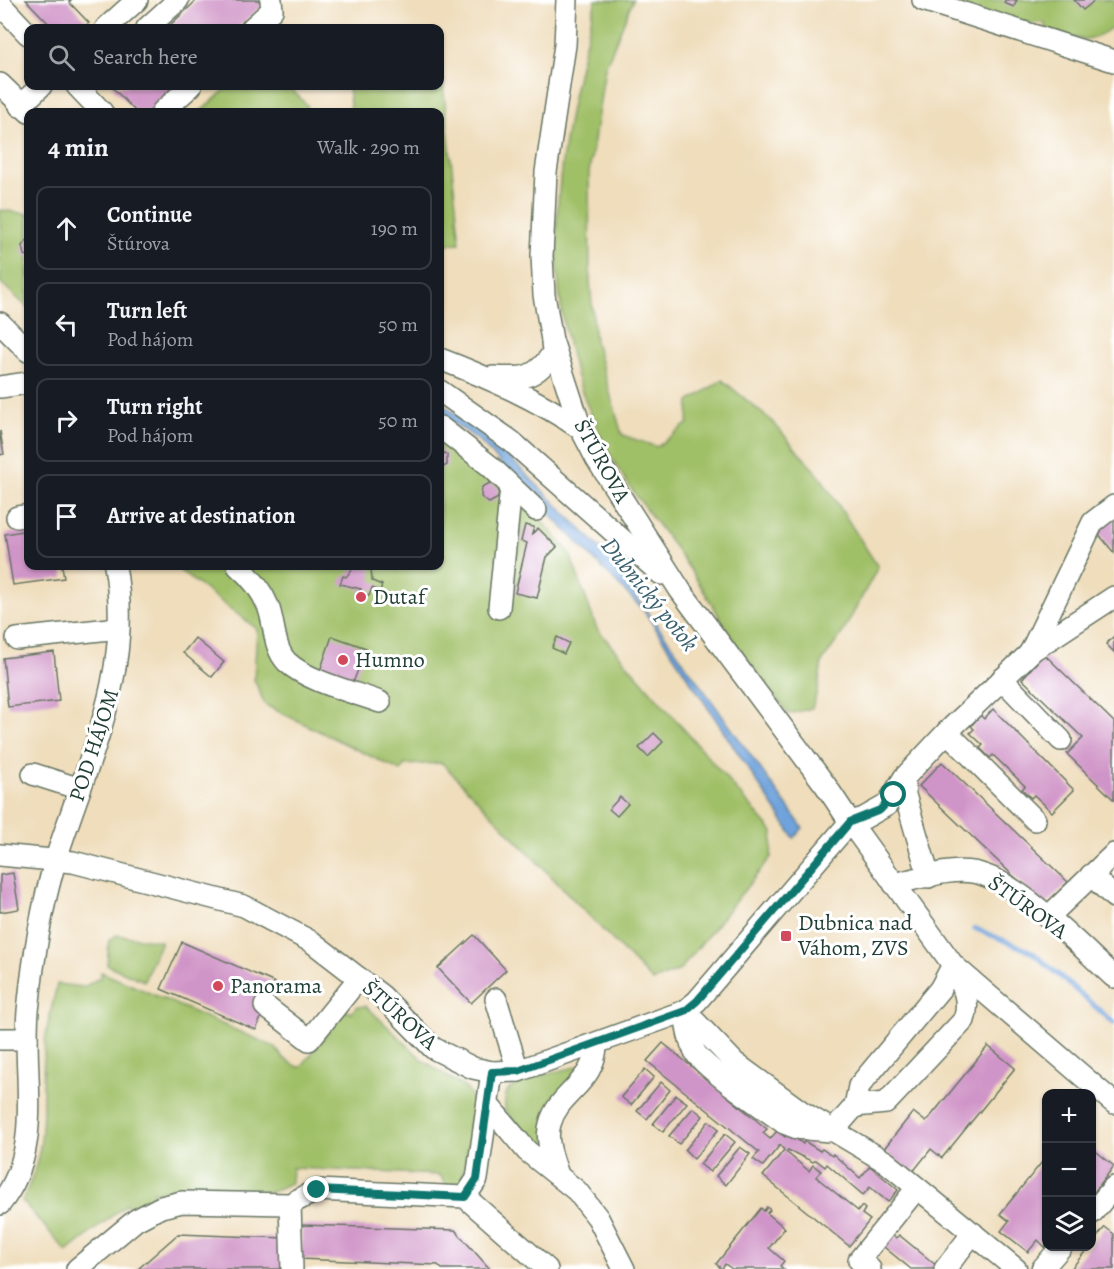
<!DOCTYPE html>
<html lang="en">
<head>
<meta charset="utf-8">
<style>
  body { margin:0; font-family:Alegreya,serif; background:#20242c; color:#f1f3f6 }
  .controls { position:absolute; right:18px; bottom:18px; display:grid; overflow:hidden; border-radius:12px; box-shadow:0 2px 4px #0004 }
  .controls button { width:54px; height:54px; display:grid; place-items:center; padding:0; border:0; border-bottom:2px solid #363941; background:#171b24; color:#f1f3f6; font:30px sans-serif }
  .stop { position:absolute; width:18px; height:18px; margin:-14px; border:4px solid #0f766e; border-radius:50%; background:#fff }
  .stop.end { background:#0f766e; border-color:#fff; box-shadow:0 2px 6px #0008 }
  .list { margin:0; padding:0; list-style:none }
  h2 { display:flex; justify-content:space-between; align-items:center; height:78px; margin:0; padding:0 24px; font-size:26px }
  h2 small { font-size:20px; font-weight:400; color:#9ea1a6 }
  .list li { display:grid; grid-template-columns:39px 1fr auto; gap:18px; align-items:center; box-sizing:border-box; height:84px; margin:0 12px 12px; padding:0 12px; border:2px solid #363941; border-radius:12px }
  .list b { display:block; font-size:22px; white-space:nowrap }
  .list p { margin:0; font-size:20px; white-space:nowrap; color:#9ea1a6 }
  .list em { font-size:20px; font-style:normal; color:#9ea1a6 }
  .icon { flex:none; width:33px; height:33px; fill:none; stroke:currentColor; stroke-width:2; stroke-linecap:round; stroke-linejoin:round }
  .map { position:relative; flex:none; width:1114px; height:1269px; overflow:hidden }
  .search { position:absolute; background:#171b24; box-shadow:0 2px 4px #0004; left:24px; top:24px; width:420px; height:66px; display:flex; align-items:center; gap:15px; box-sizing:border-box; padding:0 21px; border-radius:12px; color:#9ea1a6; font-size:22px }
  .panel { position:absolute; background:#171b24; box-shadow:0 2px 4px #0004; left:24px; top:108px; width:420px; height:462px; border-radius:12px }
  .map>svg:first-child { display:block }
  .green { fill:#a0c068; stroke:#607e4e; stroke-width:1.5 }
  .water { fill:#70a3dc; stroke:#487088; stroke-width:1.5 }
  .lines { fill:none; stroke-linecap:round; stroke-linejoin:round }
  .stream { stroke:#70a3dc; stroke-width:5 }
  .building { fill:#d095c8 }
  .minor-casing { stroke:#687563; stroke-width:24 }
  .minor { stroke:#fff; stroke-width:21 }
  .route { stroke:#0f766e; stroke-width:8 }
  .poi-dot { fill:#d1495b; stroke:#fff; stroke-width:2 }
  .labels { text-anchor:middle; dominant-baseline:central; stroke-width:6; stroke-linejoin:round; paint-order:stroke }
  .street-label { font-size:22px; fill:#1f3d34; stroke:#fff }
  .poi-label { font-size:22px; fill:#1f3d34; stroke:#fff; text-anchor:start }
  .water-label { font-size:24px; font-style:italic; fill:#3b616f; stroke:#fff }
</style>
</head>
<body>
<div class="map">
<svg width="1114" height="1269" viewBox="0 0 1114 1269">
  <rect width="100%" height="100%" fill="#fff"/>
  <filter id="ink" filterUnits="userSpaceOnUse"><feTurbulence type="fractalNoise" baseFrequency=".0167" numOctaves="2"/><feDisplacementMap in="SourceGraphic" scale="12" xChannelSelector="R" yChannelSelector="G"/><feConvolveMatrix kernelMatrix="1 2 1 2 8 2 1 2 1" color-interpolation-filters="sRGB"/></filter>
  <filter id="wash" filterUnits="userSpaceOnUse"><feTurbulence type="fractalNoise" baseFrequency=".008" numOctaves="4" result="noise"/><feDisplacementMap in="SourceGraphic" scale="24" xChannelSelector="R" yChannelSelector="G"/><feGaussianBlur stdDeviation="1.35" result="paint"/><feColorMatrix in="noise" values="0 0 0 0 0 0 0 0 0 0 0 0 0 0 0 0 0 1.4 0 .05"/><feComposite in="paint" operator="in"/></filter>
  <g filter="url(#wash)">
    <rect width="100%" height="100%" fill="#efddbb"/>
    <g class="green">
      <path d="M596 0H633L605 68 589 173 590 281 595 341 622 435 657 447 688 423 689 402 722 380 772 421 821 478 878 567 843 632 822 662 818 689 812 708 789 714C772 692 753 669 737 645 720 619 705 591 687 565 664 530 634 498 614 461 527 307 554 163 596 0Z"/>
      <path d="M936 0H1114V26C1086 47 1077 39 1046 29L1045 23H1022Z"/>
      <polygon points="440,56 460,243 440,245 440,112 351,112 348,86 440,86"/>
      <polygon points="229,86 288,86 308,106 301,112 200,112"/>
      <polygon points="0,210 28,214 28,308 0,282"/>
      <polygon points="440,435 539,518 569,552 597,629 773,832 771,857 680,970 652,981 442,763 404,765 401,771 265,705 254,679 257,629 174,566 440,566"/>
      <polygon points="117,935 161,941 144,981 107,965 109,940"/>
      <path d="M101 972 275 1047 283 1058 298 1067H301L346 1010 350 1013 357 1007 366 1006 424 1061 467 1089 472 1098 474 1120 461 1182 454 1188H448L440 1175 292 1168 291 1183 271 1192 153 1191 154 1207 137 1216 127 1204 67 1252 22 1201C52 1142 39 1104 45 1043 47 1024 53 1004 57 984L84 987 101 977Z"/>
      <path d="M583 1065 554 1104 545 1159 505 1110C505 1104 504 1098 507 1092 515 1079 567 1070 583 1065Z"/>
    </g>
    <polygon class="water" points="440,402 496,444 607,555 803,828 794,838 644,611 477,439 440,414"/>
    <g class="lines">
      <polyline class="stream" points="974,928 1032,952 1114,1023"/>
    </g>
    <g id="blocks">
      <g class="building">
        <polygon points="26,0 71,0 69,2 89,23 83,28 53,28"/>
        <polygon points="197,0 258,0 263,5 237,28 167,28"/>
        <polygon points="1005,0 1017,0 1014,7 1004,3"/>
        <polygon points="1074,0 1095,0 1083,10"/>
        <polygon points="111,86 177,86 148,112 136,112"/>
        <polygon points="28,239 28,256 24,255 22,246"/>
        <polygon points="0,431 4,454 0,455"/>
        <polygon points="440,450 447,455 447,465 440,469"/>
        <polygon points="490,483 499,488 498,498 489,503 481,497 482,487"/>
        <polygon points="1114,518 1114,553 1097,532"/>
        <polygon points="525,525 534,527 532,534 538,528 557,547 547,557 537,598 515,593 527,543 521,541"/>
        <polygon points="28,530 28,566 62,566 64,578 13,585 5,534"/>
        <polygon points="355,566 371,568 372,581 382,585 380,591 372,588 369,596 359,592 361,589 340,584 343,576 346,577"/>
        <polygon points="332,636 366,648 353,683 320,671"/>
        <polygon points="1114,636 1114,652 1106,644"/>
        <polygon points="557,637 569,643 564,654 552,648"/>
        <polygon points="195,638 224,662 212,677 183,653"/>
        <polygon points="54,652 59,701 8,707 3,658"/>
        <polygon points="1044,654 1114,722 1114,800 1067,754 1083,738 1022,679"/>
        <polygon points="993,709 1074,790 1052,812 1034,795 1031,798 1022,789 1025,786 993,755 990,758 980,748 983,745 970,733 974,729 971,726 980,715 984,719"/>
        <polygon points="654,733 663,742 648,757 639,748"/>
        <polygon points="942,762 1068,882 1045,906 919,786"/>
        <polygon points="620,797 628,804 617,816 609,809"/>
        <polygon points="13,873 19,909 0,912 0,875"/>
        <polygon points="474,935 506,970 471,1003 438,968"/>
        <polygon points="182,942 275,983 256,1030 161,989"/>
        <polygon points="663,1043 767,1129 763,1133 770,1139 777,1131 785,1137 786,1134 794,1140 795,1138 803,1144 804,1141 820,1151 822,1149 832,1156 833,1154 860,1178 870,1166 898,1190 888,1202 870,1187 863,1195 827,1164 825,1167 816,1160 813,1162 788,1150 786,1152 809,1171 813,1165 821,1171 816,1177 858,1211 862,1206 865,1209 862,1214 870,1220 849,1246 763,1176 784,1150 780,1145 763,1166 753,1159 759,1152 647,1061"/>
        <polygon points="988,1046 1015,1068 942,1158 931,1149 912,1173 883,1150 913,1112 926,1122"/>
        <polygon points="645,1069 654,1077 631,1105 621,1097"/>
        <polygon points="661,1082 670,1090 647,1119 637,1111"/>
        <polygon points="676,1095 687,1103 663,1132 653,1124"/>
        <polygon points="693,1108 703,1116 679,1144 669,1136"/>
        <polygon points="709,1121 719,1129 694,1159 685,1150"/>
        <polygon points="725,1134 735,1142 710,1172 700,1164"/>
        <polygon points="740,1147 750,1154 726,1185 716,1176"/>
        <polygon points="1092,1148 1114,1166 1092,1195"/>
        <polygon points="1046,1157 1046,1248 1038,1240 1028,1252 1001,1231 1009,1221 1000,1214"/>
        <polygon points="767,1207 770,1210 767,1213 785,1228 769,1248 784,1261 780,1266 784,1269 732,1269 725,1264 722,1269 716,1264 720,1259 761,1208 764,1211"/>
        <polygon points="302,1225 455,1230 490,1269 442,1269 438,1265 300,1259"/>
        <polygon points="1105,1227 1114,1234 1114,1269 1071,1269"/>
        <polygon points="889,1232 896,1238 899,1235 937,1266 934,1269 911,1269 879,1243"/>
        <polygon points="178,1234 286,1238 286,1269 138,1269"/>
      </g>
    </g>
  </g>
  <g filter="url(#ink)">
    <use href="#blocks" fill-opacity="0" stroke="#687563" stroke-width="1.5"/>
    <g class="lines">
      <g class="minor-casing">
        <g id="minor">
          <polyline points="923,0 1114,61"/>
          <polyline points="0,4 28,34"/>
          <polyline points="106,28 137,0"/>
          <polyline points="147,28 178,0"/>
          <polyline points="252,28 272,10 271,0"/>
          <polyline points="0,84 29,112"/>
          <polyline points="77,86 102,112"/>
          <polyline points="20,106 41,86"/>
          <polyline points="162,112 191,86"/>
          <polyline points="0,323 28,351"/>
          <path d="M440 359C489 378 537 399 581 429"/>
          <path d="M493 377C524 379 535 379 553 353L552 341"/>
          <polyline points="0,387 28,383"/>
          <polyline points="440,391 511,441 661,574"/>
          <polyline points="440,427 490,466 536,510"/>
          <polyline points="1114,506 1093,522 1030,653 947,732 904,778 887,805 864,818 850,822 953,965 1114,1103"/>
          <polyline points="17,517 28,515"/>
          <path d="M238 566C251 577 261 589 268 606 275 623 273 648 287 662 307 681 353 692 380 702"/>
          <polyline points="499,608 511,487"/>
          <polyline points="17,639 119,628"/>
          <polyline points="1030,652 1114,597"/>
          <polyline points="1002,679 1061,740"/>
          <polyline points="947,732 1035,820"/>
          <polyline points="33,774 80,789"/>
          <polyline points="904,778 905,795 929,877"/>
          <polyline points="0,855 73,862 244,906 312,942 382,996 433,1048 473,1068 492,1072 518,1071 685,1011 697,1001 850,822 826,786 680,590 596,458 581,429 552,340 544,295 542,256 546,172 565,45 567,0"/>
          <polyline points="1091,875 1114,897"/>
          <path d="M894 884C921 878 957 865 984 875 1024 888 1082 948 1114 977"/>
          <polyline points="1048,917 1114,854"/>
          <polyline points="496,999 518,1071"/>
          <polyline points="265,1006 309,1040 359,978"/>
          <polyline points="685,1011 735,1063 802,1112 886,1162 1016,1269"/>
          <path d="M685 1011C687 1026 688 1039 695 1052 705 1069 765 1109 784 1123L797 1128 829 1131"/>
          <polyline points="0,1039 27,1039"/>
          <polyline points="489,1106 527,1151 577,1191 598,1218 624,1269"/>
          <path d="M855 1106 886 1103 964 1020C971 1001 962 985 955 968"/>
          <polyline points="833,1131 855,1106 859,1086 940,989 953,965"/>
          <path d="M558 1175C553 1159 545 1141 550 1124 558 1092 596 1083 596 1044"/>
          <polyline points="465,1197 477,1179 492,1072"/>
          <path d="M0 1204C45 1149 22 1075 28 1011 33 960 41 908 56 859 87 760 134 673 115 566"/>
          <polyline points="290,1204 292,1269"/>
          <polyline points="1092,1213 1114,1187"/>
          <polyline points="77,1269 136,1220 161,1207 182,1202 290,1204 317,1190 465,1197 547,1269"/>
          <polyline points="870,1269 859,1260 917,1188"/>
          <polyline points="945,1269 973,1233"/>
          <polyline points="1042,1269 1062,1246"/>
        </g>
      </g>
      <use href="#minor" class="minor"/>
    </g>
  </g>
  <g class="lines" filter="url(#ink)">
    <polyline class="route" points="317,1190 465,1197 477,1179 492,1072 518,1071 685,1011 697,1001 850,822 880,810 894,795"/>
  </g>
  <g class="poi-dot">
    <circle cx="361" cy="597" r="6"/>
    <circle cx="343" cy="660" r="6"/>
    <rect x="780" y="930" width="12" height="12" rx="3"/>
    <circle cx="218" cy="986" r="6"/>
  </g>
  <g class="labels">
    <g class="street-label">
      <text transform="translate(602 461) rotate(61)">ŠTÚROVA</text>
      <text transform="translate(94 745) rotate(-72)">POD HÁJOM</text>
      <text transform="translate(1028 907) rotate(36)">ŠTÚROVA</text>
      <text transform="translate(400 1015) rotate(42)">ŠTÚROVA</text>
    </g>
    <g class="poi-label">
      <text x="373" y="597">Dutaf</text>
      <text x="355" y="660">Humno</text>
      <text x="798" y="923">Dubnica nad<tspan x="798" dy="25">Váhom, ZVS</tspan></text>
      <text x="230" y="986">Panorama</text>
    </g>
    <g class="water-label">
      <text transform="translate(650 594) rotate(51)">Dubnický potok</text>
    </g>
  </g>
</svg>
<div class="controls">
<button>+</button>
<button>−</button>
<button><svg class="icon" aria-label="layers" viewBox="0 0 24 24"><path d="M12 4l9 5-9 5-9-5zM3 14l9 5 9-5"/></svg></button>
</div>
<div class="stop" style="left:894px;top:795px"></div>
<div class="stop end" style="left:317px;top:1190px"></div>
<div class="search"><svg class="icon" aria-label="search" viewBox="0 0 24 24"><circle cx="10" cy="10" r="6"/><path d="M15 15l6 6"/></svg>Search here</div>
<section class="panel">
<h2>4 min<small>Walk · 290 m</small></h2>
<ul class="list">
<li><svg class="icon" aria-label="ahead" viewBox="0 0 24 24"><path d="M12 20V5M6 11l6-6 6 6"/></svg><div><b>Continue</b><p>Štúrova</p></div><em>190 m</em></li>
<li><svg class="icon" aria-label="left" viewBox="0 0 24 24"><path d="M17 20v-9H6M10 6l-5 5 5 5"/></svg><div><b>Turn left</b><p>Pod hájom</p></div><em>50 m</em></li>
<li><svg class="icon" aria-label="right" viewBox="0 0 24 24"><path d="M7 20v-9h11M14 6l5 5-5 5"/></svg><div><b>Turn right</b><p>Pod hájom</p></div><em>50 m</em></li>
<li><svg class="icon" aria-label="arrive" viewBox="0 0 24 24"><path d="M6 21V4h12l-3 4 3 4H6"/></svg><div><b>Arrive at destination</b></div></li>
</ul>
</section>
</div>
</body>
</html>
